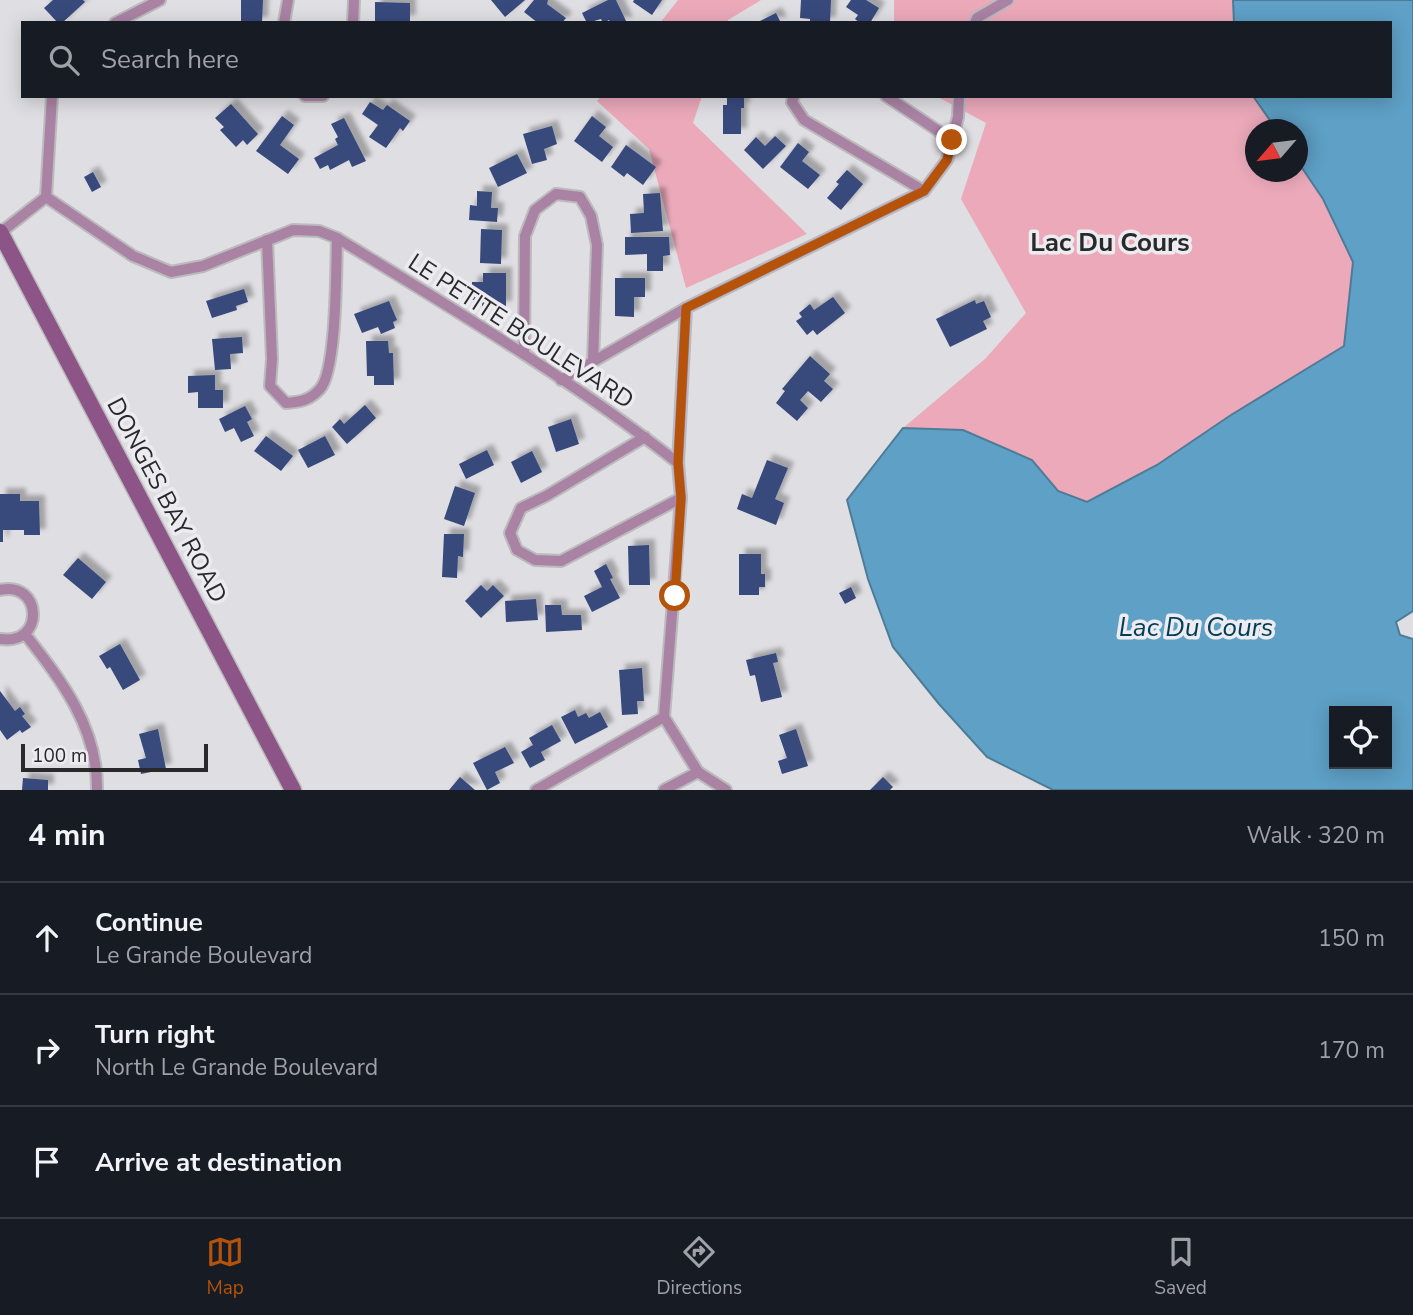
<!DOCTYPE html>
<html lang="en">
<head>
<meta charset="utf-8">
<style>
  body { margin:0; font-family:"Nunito Sans",sans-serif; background:#20242c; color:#f1f3f6 }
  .controls { position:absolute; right:21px; bottom:21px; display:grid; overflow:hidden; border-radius:0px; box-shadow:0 4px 18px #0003 }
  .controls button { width:63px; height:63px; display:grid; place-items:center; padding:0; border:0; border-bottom:2px solid #363941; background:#171b24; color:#f1f3f6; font:35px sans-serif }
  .compass { position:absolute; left:1245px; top:119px; width:63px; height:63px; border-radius:50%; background:#171b24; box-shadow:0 4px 18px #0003; rotate:242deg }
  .scale { position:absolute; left:21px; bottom:18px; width:187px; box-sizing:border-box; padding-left:7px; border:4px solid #29282a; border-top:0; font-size:19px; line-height:24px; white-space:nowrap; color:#29282a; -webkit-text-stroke:5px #ecebef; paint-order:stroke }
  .stop { position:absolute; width:21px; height:21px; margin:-16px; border:5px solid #b45309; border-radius:50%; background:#fff }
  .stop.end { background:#b45309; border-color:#fff; box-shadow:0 2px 7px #0008 }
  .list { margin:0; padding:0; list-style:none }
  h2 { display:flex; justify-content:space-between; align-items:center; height:91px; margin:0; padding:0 28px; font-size:30px }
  h2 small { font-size:23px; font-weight:400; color:#9ea1a6 }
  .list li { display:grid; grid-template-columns:46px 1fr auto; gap:21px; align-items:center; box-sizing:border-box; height:112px; padding:0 28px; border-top:2px solid #363941 }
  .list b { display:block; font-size:26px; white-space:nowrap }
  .list p { margin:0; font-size:23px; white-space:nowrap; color:#9ea1a6 }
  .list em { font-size:23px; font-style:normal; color:#9ea1a6 }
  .icon { flex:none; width:38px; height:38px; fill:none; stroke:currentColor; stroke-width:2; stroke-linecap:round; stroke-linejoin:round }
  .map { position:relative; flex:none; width:1413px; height:790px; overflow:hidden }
  .search { position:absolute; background:#171b24; box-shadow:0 4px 18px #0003; left:21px; right:21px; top:21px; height:77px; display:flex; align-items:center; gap:18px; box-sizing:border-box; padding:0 24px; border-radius:0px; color:#9ea1a6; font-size:26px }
  .sheet { height:427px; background:#171b24 }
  nav { display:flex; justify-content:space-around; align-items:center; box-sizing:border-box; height:98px; border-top:2px solid #363941; background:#171b24; font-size:19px; color:#9ea1a6 }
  nav a { display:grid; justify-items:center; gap:4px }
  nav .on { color:#b45309 }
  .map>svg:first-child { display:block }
  .green { fill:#eba9ba }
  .water { fill:#5ea0c6; stroke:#4e7c97; stroke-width:2; fill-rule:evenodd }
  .building { fill:#37497c; filter:url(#shadow) }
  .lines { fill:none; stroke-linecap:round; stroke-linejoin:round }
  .street-casing { stroke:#bbbabd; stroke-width:14 }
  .secondary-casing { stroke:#bbbabd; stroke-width:19 }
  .street { stroke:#aa83a4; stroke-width:10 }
  .secondary { stroke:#8d5587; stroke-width:16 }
  .route { stroke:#b45309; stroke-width:9 }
  .labels { text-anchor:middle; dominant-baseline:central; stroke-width:7; stroke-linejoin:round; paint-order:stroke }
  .street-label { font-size:24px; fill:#29282a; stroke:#ecebef }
  .neighbourhood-label { font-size:26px; font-weight:bold; fill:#29282a; stroke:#ecebef }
  .water-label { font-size:26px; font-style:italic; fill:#023c57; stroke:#ecebef }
</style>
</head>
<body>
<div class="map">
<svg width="1413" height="790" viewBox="0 0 1413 790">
  <defs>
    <filter id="shadow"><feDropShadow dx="6" dy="-6" stdDeviation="2" flood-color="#0004"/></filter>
  </defs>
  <rect width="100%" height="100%" fill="#dfdee2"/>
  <g class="green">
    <polygon points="678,0 761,0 728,20 727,23 660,23"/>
    <polygon points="894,0 1233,0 1234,23 894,23"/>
    <polygon points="601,96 702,96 693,123 807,234 686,288 649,149 597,101"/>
    <polygon points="936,96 1253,96 1276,129 1256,130 1256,172 1298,172 1298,162 1323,199 1353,262 1345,346 1231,415 1157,465 1087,502 1058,491 1031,460 963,430 903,428 985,359 1026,313 961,199 986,123"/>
  </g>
  <path class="water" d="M1233 0H1413V611L1396 622 1400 635 1413 639V790H1053L987 757 939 704 893 647 868 579 847 500 903 428 963 430 1032 460 1058 491 1087 502 1157 465 1231 415 1344 346 1353 262 1323 199 1298 162V130L1276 129 1253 96H1390V23H1234ZM1334 711H1387V764H1334Z"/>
  <g class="building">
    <polygon points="53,0 83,0 85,2 62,23 58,23 44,8"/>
    <polygon points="241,0 263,0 262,23 241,23"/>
    <polygon points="491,0 525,0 505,17"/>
    <polygon points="534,0 548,0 547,4 566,18 562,23 538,23 524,12"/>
    <polygon points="608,0 616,0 627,23 611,23 609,20 603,23 601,19 587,23 582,13"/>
    <polygon points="634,0 662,0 652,15 633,2"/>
    <polygon points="801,0 831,0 830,23 810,23 810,19 800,18"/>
    <polygon points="851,0 866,0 879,8 870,23 860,23 855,19 858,15 846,7"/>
    <polygon points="375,2 410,3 410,21 375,23"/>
    <polygon points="776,13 781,23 756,23"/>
    <polygon points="727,96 744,96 744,108 741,108 741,134 723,134 723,105 727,105"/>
    <polygon points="370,102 383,110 387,105 410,121 403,131 400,128 386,148 369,137 378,125 362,114"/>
    <polygon points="231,104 258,134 247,145 243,140 236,147 220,130 224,127 215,118"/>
    <polygon points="282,116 294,125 280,145 299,159 288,174 256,151"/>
    <polygon points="592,116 606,127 599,136 613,147 602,162 574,141"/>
    <polygon points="344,118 366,161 352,167 349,160 330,170 328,165 320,169 314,158 338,145 335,139 338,137 331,124"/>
    <polygon points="552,126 557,144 544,149 547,160 532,164 523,134"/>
    <polygon points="775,136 786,146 763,169 744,150 756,137 765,146"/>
    <polygon points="798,143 809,152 802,161 820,175 808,189 780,167"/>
    <polygon points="626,145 656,167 643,185 627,173 624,177 611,167"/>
    <polygon points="517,154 527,173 498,187 489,168"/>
    <polygon points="847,170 863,184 841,210 827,198 839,184 836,182"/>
    <polygon points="93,172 101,187 92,192 84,177"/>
    <polygon points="477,191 492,192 491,208 498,208 497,222 469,220 470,205 477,206"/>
    <polygon points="660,193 663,231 631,233 630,214 644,213 643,194"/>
    <polygon points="481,229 502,230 501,264 480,263"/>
    <polygon points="625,237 669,237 670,255 663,256 663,271 647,271 647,254 625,255"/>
    <polygon points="483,273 506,273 506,307 482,307 482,300 472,300 472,282 483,282"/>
    <polygon points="615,278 645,278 645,297 634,297 634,317 615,316"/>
    <polygon points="244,289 248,302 236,306 237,310 212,318 206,301"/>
    <polygon points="833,297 845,313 817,335 813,330 807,335 796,321 802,317 799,313 810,304 814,310"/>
    <polygon points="975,300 976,304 984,301 991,317 983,321 987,329 950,347 936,319"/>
    <polygon points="389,301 397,320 393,322 395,328 381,334 378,327 362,333 354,314"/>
    <polygon points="242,337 243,353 230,354 231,369 215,370 212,339"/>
    <polygon points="366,341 388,341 389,353 393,353 394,385 374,385 374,376 367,376"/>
    <polygon points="810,356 830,374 824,381 833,389 821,402 808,391 800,400 808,408 797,421 776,403 785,391 782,389"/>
    <polygon points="215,375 215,390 223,390 223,408 198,408 198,392 188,393 188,376"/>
    <polygon points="365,405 376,418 347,444 332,427 340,419 344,424"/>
    <polygon points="245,406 252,419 247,422 254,436 241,442 234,428 225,432 219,419"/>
    <polygon points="571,419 579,444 556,452 548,427"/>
    <polygon points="266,436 293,456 281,471 254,451"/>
    <polygon points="325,436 335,455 308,468 298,450"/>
    <polygon points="487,450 494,465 466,479 459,464"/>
    <polygon points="532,451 542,472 521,483 511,462"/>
    <polygon points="767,460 788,468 775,499 784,503 776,525 737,509 742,494 752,498"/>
    <polygon points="455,486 475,493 464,526 444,519"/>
    <polygon points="0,494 20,494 20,501 39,501 40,535 24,535 24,530 3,530 3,542 0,542"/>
    <polygon points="444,534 464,534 463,557 458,556 457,578 442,577"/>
    <polygon points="649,545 650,585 629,585 628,546"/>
    <polygon points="739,554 761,554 761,574 765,574 765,587 759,587 759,595 739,595"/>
    <polygon points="78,558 106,582 92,599 63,575"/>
    <polygon points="606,564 613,578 610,579 620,598 592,612 584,596 602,587 594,571"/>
    <polygon points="481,585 487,591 493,585 504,596 481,618 465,601"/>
    <polygon points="851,587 856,598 845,604 839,593"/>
    <polygon points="536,599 538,620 506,622 505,601"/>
    <polygon points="545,605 561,605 562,615 581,615 582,630 546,632"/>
    <polygon points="120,644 140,680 123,690 110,667 107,669 99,656"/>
    <polygon points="776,653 778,662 773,663 782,697 761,702 755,675 750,676 746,660"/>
    <polygon points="642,668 644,701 637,701 638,714 622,715 619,670"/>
    <polygon points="0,691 15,711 20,707 25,714 22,716 31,727 22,733 20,730 7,740 0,730"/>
    <polygon points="575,710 578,717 586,713 589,718 600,712 608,727 575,744 561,717"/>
    <polygon points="552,725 561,741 541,752 545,760 530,768 521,752 533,745 529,738"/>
    <polygon points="158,729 166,769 141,774 138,760 146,758 139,734"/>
    <polygon points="796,729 808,766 782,774 778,761 787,758 779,735"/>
    <polygon points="505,747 514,763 495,772 500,783 487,790 473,763"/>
    <polygon points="460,777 475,790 449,790"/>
    <polygon points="883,777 893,787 890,790 870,790"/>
    <polygon points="23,778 48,780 48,790 22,790"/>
  </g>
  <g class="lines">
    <g class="street-casing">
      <g id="street">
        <polyline points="115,23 160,0"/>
        <polyline points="284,23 288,0"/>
        <polyline points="353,23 354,0"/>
        <polyline points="975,23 977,18 1008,0"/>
        <polyline points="305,96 323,96"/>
        <polyline points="794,96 792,102 804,120 924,191"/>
        <polyline points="886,96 952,140"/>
        <polyline points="46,197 52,96"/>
        <path d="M0 233 46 197 133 256 171 272 203 266 293 230 319 231 337 238C453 309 571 379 678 463"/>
        <path d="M267 240 272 359 270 386 286 403C301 402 310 400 320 389 337 370 336 268 337 238"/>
        <polyline points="686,308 678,463 681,498 664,717 698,772 726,790"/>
        <polyline points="524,354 525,236 535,210 556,194 580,197 591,216 597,245 593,362"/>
        <polyline points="561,380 686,308 924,191 947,160 958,117 959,96"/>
        <polyline points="645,437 546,496 521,508 510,533 517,550 535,560 561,561 681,498"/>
        <path d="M0 590C42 580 46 646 0 639"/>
        <path d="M25 634C62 681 98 728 97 790"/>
        <polyline points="536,790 664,717"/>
        <polyline points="664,790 698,772"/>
      </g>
    </g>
    <g class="secondary-casing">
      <polyline id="secondary" points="0,232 293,790"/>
    </g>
    <use href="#street" class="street"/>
    <use href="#secondary" class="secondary"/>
  </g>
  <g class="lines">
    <polyline class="route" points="675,596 681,498 678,463 686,308 924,191 947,160 952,140"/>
  </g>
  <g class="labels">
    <g class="street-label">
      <text transform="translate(521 331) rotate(33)">LE PETITE BOULEVARD</text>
      <text transform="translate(167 500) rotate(62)">DONGES BAY ROAD</text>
    </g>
    <g class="neighbourhood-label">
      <text x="1110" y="242">Lac Du Cours</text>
    </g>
    <g class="water-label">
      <text x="1196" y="627">Lac Du Cours</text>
    </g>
  </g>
</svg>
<div class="controls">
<button><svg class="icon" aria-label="locate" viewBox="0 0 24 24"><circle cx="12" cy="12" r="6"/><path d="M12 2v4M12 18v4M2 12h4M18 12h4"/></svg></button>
</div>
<svg class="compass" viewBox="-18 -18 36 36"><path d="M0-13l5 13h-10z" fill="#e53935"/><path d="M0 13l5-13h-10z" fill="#9ea1a6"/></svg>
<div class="scale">100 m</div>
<div class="stop" style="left:675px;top:596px"></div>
<div class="stop end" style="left:952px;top:140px"></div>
<div class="search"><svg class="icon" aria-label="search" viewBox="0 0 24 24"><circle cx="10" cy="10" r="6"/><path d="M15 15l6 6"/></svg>Search here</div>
</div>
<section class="sheet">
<h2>4 min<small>Walk · 320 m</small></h2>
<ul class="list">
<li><svg class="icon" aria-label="ahead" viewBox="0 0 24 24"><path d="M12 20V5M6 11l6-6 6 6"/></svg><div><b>Continue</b><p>Le Grande Boulevard</p></div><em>150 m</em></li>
<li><svg class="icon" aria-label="right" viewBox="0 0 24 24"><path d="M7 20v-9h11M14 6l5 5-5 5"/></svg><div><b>Turn right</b><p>North Le Grande Boulevard</p></div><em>170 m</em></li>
<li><svg class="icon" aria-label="arrive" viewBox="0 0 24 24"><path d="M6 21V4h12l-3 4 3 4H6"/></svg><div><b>Arrive at destination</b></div></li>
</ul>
</section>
<nav>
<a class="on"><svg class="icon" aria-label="map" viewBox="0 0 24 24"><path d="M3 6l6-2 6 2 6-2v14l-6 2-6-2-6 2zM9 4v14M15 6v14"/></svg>Map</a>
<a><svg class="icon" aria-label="directions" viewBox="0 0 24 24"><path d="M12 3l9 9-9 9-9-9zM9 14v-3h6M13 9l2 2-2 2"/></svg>Directions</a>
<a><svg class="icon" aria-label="saved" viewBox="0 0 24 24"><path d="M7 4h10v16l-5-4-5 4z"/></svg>Saved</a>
</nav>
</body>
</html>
